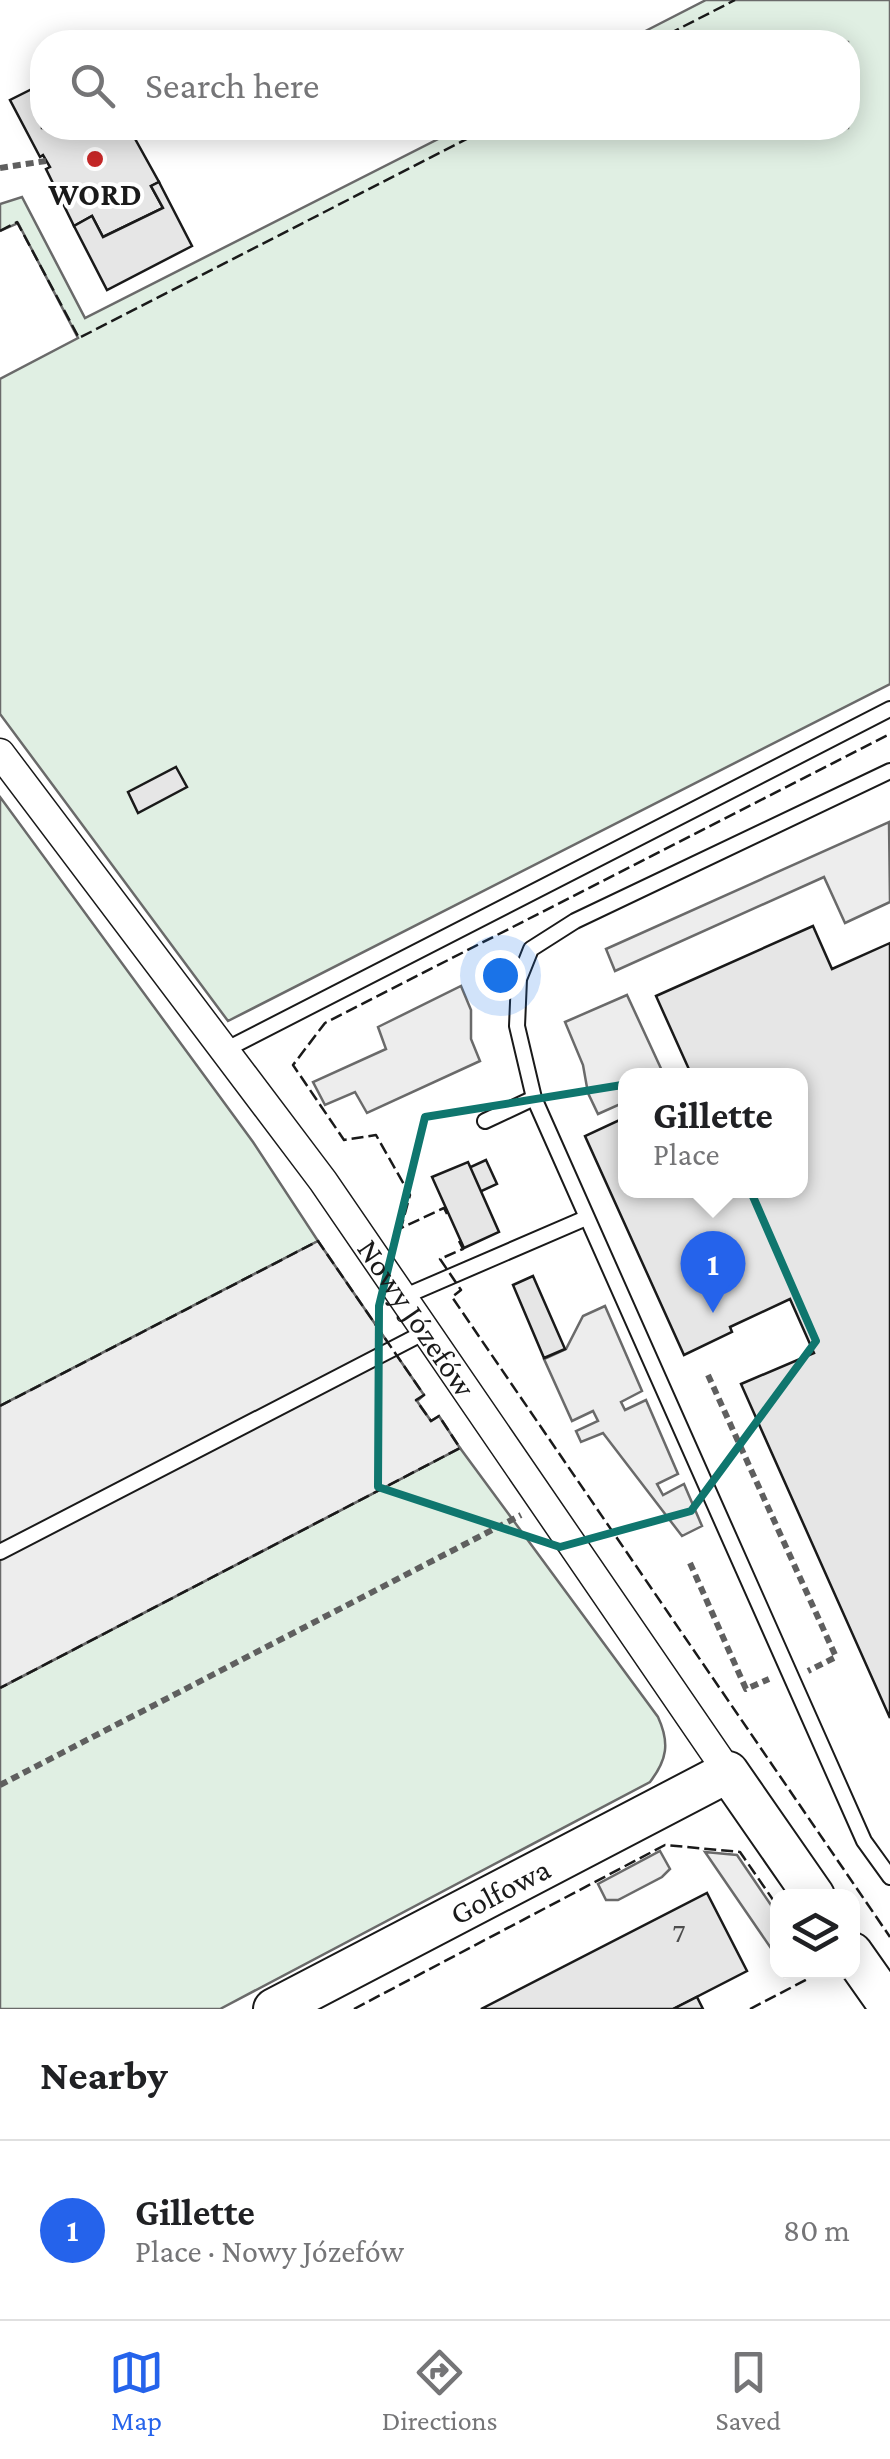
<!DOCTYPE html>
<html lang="en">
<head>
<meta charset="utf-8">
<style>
  body { margin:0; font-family:"Crimson Pro",serif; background:#f2f2f2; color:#202124 }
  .controls { position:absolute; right:30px; bottom:30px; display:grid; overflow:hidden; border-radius:20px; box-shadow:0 5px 25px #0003 }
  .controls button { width:90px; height:90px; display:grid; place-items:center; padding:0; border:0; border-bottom:2px solid #e0e0e0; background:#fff; color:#202124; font:50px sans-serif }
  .you { position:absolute; left:500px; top:975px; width:35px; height:35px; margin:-25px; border:8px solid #fff; border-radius:50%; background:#1a73e8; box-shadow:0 0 0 15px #1a73e833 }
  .badge { display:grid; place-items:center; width:65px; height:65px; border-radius:50%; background:#2563eb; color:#fff; font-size:32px; font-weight:700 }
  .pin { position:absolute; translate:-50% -82px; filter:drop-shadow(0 2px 5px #0008) }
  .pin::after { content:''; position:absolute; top:52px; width:35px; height:30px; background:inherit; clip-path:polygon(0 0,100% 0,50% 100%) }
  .popup { position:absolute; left:618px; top:1068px; width:190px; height:130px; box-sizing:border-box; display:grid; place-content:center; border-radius:20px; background:#fff; filter:drop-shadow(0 2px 8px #0005); font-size:32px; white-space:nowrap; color:#757577 }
  .popup b { font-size:38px; color:#202124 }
  .popup::after { content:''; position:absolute; left:50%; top:100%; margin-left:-20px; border:20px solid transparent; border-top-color:#fff }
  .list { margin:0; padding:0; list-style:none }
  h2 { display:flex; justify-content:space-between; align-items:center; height:130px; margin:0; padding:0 40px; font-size:42px }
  h2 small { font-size:32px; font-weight:400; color:#757577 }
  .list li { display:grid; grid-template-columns:65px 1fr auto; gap:30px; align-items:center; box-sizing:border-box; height:180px; padding:0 40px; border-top:2px solid #e0e0e0 }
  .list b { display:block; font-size:38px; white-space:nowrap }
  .list p { margin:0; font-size:32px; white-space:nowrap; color:#757577 }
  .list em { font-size:32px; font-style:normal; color:#757577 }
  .icon { flex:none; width:55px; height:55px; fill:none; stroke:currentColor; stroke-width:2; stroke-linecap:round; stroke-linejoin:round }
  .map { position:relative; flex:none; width:890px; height:2009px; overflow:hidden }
  .search { position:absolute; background:#fff; box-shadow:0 5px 25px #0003; left:30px; right:30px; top:30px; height:110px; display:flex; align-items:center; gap:25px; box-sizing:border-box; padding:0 35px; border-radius:40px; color:#757577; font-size:38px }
  .sheet { height:310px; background:#fff }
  nav { display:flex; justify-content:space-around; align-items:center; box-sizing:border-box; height:140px; border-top:2px solid #e0e0e0; background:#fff; font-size:28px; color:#757577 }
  nav a { display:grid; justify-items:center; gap:5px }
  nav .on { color:#2563eb }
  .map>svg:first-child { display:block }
  .green { fill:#e0efe3; stroke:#6a6a6a; stroke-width:2.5 }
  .parking { fill:#ededed; stroke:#6a6a6a; stroke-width:2.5 }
  .building { fill:#e6e6e6; stroke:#1a1a1a; stroke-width:2.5 }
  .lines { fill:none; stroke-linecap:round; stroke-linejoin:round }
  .lane-casing { stroke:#1a1a1a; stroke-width:18 }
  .street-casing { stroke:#1a1a1a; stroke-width:31 }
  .secondary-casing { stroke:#1a1a1a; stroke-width:44 }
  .path { stroke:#5f5f5f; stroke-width:6; stroke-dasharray:8 5; stroke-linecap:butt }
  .lane { stroke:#fff; stroke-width:14 }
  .street { stroke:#fff; stroke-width:28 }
  .secondary { stroke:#fff; stroke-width:40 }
  .fence { stroke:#1a1a1a; stroke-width:2.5; stroke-dasharray:12 5; stroke-linecap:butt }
  .marked { fill:none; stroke:#0f766e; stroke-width:8; stroke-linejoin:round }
  .poi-dot { fill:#c62828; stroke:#fff; stroke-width:4 }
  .labels { text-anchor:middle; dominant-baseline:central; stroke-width:8; stroke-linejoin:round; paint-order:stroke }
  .number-label { font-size:28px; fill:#4d4d4d }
  .poi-label { font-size:32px; font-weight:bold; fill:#1a1a1a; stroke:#fff }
  .street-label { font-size:32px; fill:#1a1a1a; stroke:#fff }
</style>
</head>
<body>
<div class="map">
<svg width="890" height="2009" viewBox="0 0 890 2009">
  <rect width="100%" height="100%" fill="#fff"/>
  <g class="green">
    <polygon points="706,0 890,0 890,684 228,1021 0,714 0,379 78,338 18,223 0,231 0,204 22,197 85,318 460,128 848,128 848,42 624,42"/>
    <polygon points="0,797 253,1142 318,1241 0,1406"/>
    <path d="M460 1448 658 1717C670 1743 667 1760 650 1782L220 2009H0V1688Z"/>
  </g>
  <g class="parking">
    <polygon points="889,822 890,902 845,923 824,877 615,971 606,949"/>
    <polygon points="461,986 471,1010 471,1039 480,1061 367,1113 355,1092 325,1105 313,1082 386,1049 378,1027"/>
    <polygon points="627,995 664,1075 626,1076 625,1102 598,1114 588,1093 583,1065 565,1022"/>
    <polygon points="318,1241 424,1395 417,1401 431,1421 439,1416 460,1448 0,1688 0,1406"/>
    <polygon points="605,1306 642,1391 621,1402 625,1410 646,1400 678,1474 657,1484 663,1495 684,1484 702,1526 682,1536 603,1433 581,1442 576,1431 598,1421 593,1411 572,1421 544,1359 566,1349 583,1316"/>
    <polygon points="660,1851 670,1869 662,1877 618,1900 606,1900 598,1884"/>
    <polygon points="705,1852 737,1855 777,1914 777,1957"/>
  </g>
  <g class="building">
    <polygon points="42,84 42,128 129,128 159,182 151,186 163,208 103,237 92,216 74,226 46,169 50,167 43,155 40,157 10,100"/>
    <polygon points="159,182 192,246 107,290 74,226 92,216 103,237 163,208 151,186"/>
    <polygon points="176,767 187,787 138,813 128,792"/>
    <polygon points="813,926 832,969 890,943 890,1718 741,1384 814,1353 790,1299 730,1327 732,1332 684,1355 585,1136 626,1117 626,1190 800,1190 800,1076 692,1076 656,996"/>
    <polygon points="486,1160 497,1184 451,1205 440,1181"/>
    <polygon points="468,1162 499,1232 464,1248 432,1177"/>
    <polygon points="533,1276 565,1349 544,1358 513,1285"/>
    <polygon points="707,1893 747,1971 673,2009 481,2009"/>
    <polygon points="697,1997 703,2009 673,2009"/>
  </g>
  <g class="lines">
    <g class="lane-casing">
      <g id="lane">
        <polyline points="890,771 575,921 531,949 519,979 517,1026 534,1098 864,1841 890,1877"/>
        <polyline points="223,1051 890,709"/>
        <polyline points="485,1121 534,1098"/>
        <polyline points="403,1297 586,1218"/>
        <polyline points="0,1552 427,1331"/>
      </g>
    </g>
    <g class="street-casing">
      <g id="street">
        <path id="s1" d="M0 753 323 1181 728 1772"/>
      </g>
    </g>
    <g class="secondary-casing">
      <g id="secondary">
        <polyline points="852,1953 890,2007"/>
        <path id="s2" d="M274 2009 728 1772 814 1896"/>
      </g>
    </g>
    <g class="path">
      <polyline points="0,168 46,161"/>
      <polyline points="708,1375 836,1657 808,1671"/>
      <polyline points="690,1563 746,1689 769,1679"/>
      <polyline points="0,1785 521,1515"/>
    </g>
    <use href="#lane" class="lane"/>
    <use href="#street" class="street"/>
    <use href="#secondary" class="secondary"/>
    <g class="fence">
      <polyline points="653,42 735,0"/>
      <polyline points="0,231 17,222 79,338 488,128"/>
      <polyline points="447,1214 444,1208 401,1228 410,1195 376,1135 344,1140 293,1065 325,1023 890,734"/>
      <polyline points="459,1241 463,1249 440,1259 461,1290 452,1297 890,1937"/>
      <polyline points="0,1406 318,1241 424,1395 416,1400 431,1421 439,1416 460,1448 0,1688"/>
      <polyline points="354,2009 665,1845 740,1852 778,1907"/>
      <polyline points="750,2009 821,1972"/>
    </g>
  </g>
  <path class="marked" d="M622 1085 737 1160 816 1341 691 1511 560 1547 378 1487 379 1306 425 1117Z"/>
  <circle class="poi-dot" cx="95" cy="159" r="10"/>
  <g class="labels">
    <g class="number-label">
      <text x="679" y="1932">7</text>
    </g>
    <g class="poi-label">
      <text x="95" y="194">WORD</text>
    </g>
    <g class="street-label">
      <text stroke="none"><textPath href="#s1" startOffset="702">Nowy Józefów</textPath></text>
      <text stroke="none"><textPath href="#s2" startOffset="255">Golfowa</textPath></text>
    </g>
  </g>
</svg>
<div class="controls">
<button><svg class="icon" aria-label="layers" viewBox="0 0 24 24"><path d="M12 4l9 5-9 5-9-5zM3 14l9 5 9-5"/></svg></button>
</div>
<div class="you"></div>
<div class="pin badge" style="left:713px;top:1313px">1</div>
<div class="popup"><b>Gillette</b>Place</div>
<div class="search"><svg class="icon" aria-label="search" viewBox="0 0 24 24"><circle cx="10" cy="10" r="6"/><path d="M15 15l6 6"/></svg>Search here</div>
</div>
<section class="sheet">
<h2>Nearby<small></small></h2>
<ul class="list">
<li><span class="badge">1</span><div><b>Gillette</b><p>Place · Nowy Józefów</p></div><em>80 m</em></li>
</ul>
</section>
<nav>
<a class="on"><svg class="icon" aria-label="map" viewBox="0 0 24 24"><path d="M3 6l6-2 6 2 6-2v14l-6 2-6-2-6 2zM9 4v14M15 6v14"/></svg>Map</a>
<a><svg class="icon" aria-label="directions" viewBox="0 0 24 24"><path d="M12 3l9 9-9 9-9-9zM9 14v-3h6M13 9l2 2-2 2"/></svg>Directions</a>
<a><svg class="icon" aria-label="saved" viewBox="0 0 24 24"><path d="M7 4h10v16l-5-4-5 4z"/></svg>Saved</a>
</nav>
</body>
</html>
